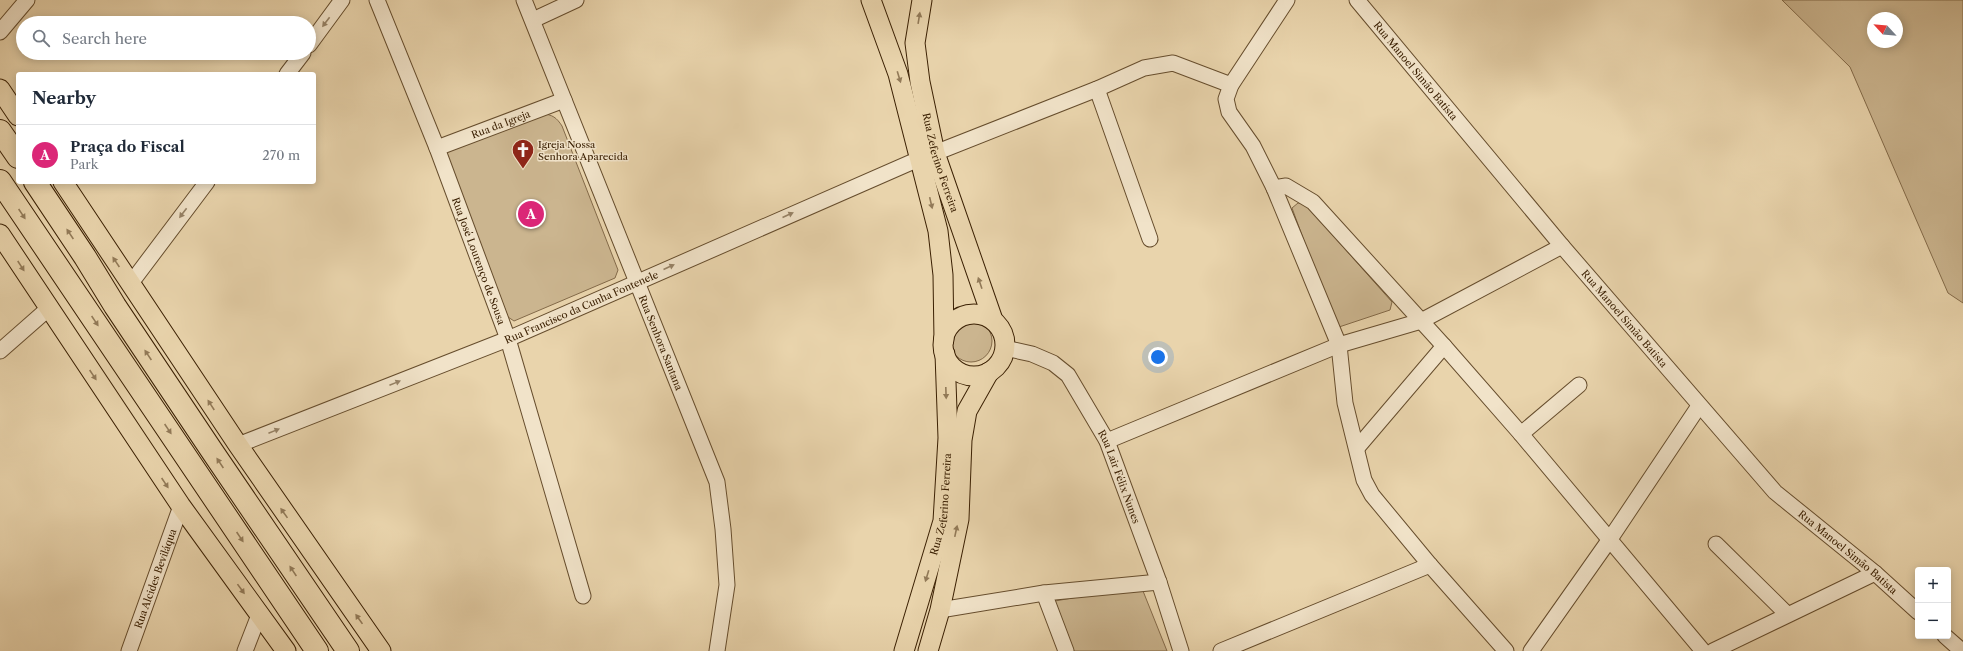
<!DOCTYPE html>
<html lang="en">
<head>
<meta charset="utf-8">
<style>
  body { margin:0; font-family:"Libre Caslon Text",serif; background:#f2f2f3; color:#1f2937 }
  .controls { position:absolute; right:12px; bottom:12px; display:grid; overflow:hidden; border-radius:4px; box-shadow:0 2px 10px #0003 }
  .controls button { width:36px; height:36px; display:grid; place-items:center; padding:0; border:0; border-bottom:1px solid #e0e1e3; background:#fff; color:#1f2937; font:20px sans-serif }
  .compass { position:absolute; left:1867px; top:12px; width:36px; height:36px; border-radius:50%; background:#fff; box-shadow:0 2px 10px #0003; rotate:296deg }
  .you { position:absolute; left:1158px; top:357px; width:14px; height:14px; margin:-10px; border:3px solid #fff; border-radius:50%; background:#1a73e8; box-shadow:0 0 0 6px #1a73e833 }
  .badge { display:grid; place-items:center; width:26px; height:26px; border-radius:50%; background:#db2777; color:#fff; font-size:13px; font-weight:700 }
  .pin { position:absolute; translate:-50% -50%; border:2px solid #fff; box-shadow:0 1px 4px #0006 }
  .list { margin:0; padding:0; list-style:none }
  h2 { display:flex; justify-content:space-between; align-items:center; height:52px; margin:0; padding:0 16px; font-size:17px }
  h2 small { font-size:13px; font-weight:400; color:#747a83 }
  .list li { display:grid; grid-template-columns:26px 1fr auto; gap:12px; align-items:center; box-sizing:border-box; height:60px; padding:0 16px; border-top:1px solid #e0e1e3 }
  .list b { display:block; font-size:15px; white-space:nowrap }
  .list p { margin:0; font-size:13px; white-space:nowrap; color:#747a83 }
  .list em { font-size:13px; font-style:normal; color:#747a83 }
  .icon { flex:none; width:22px; height:22px; fill:none; stroke:currentColor; stroke-width:2; stroke-linecap:round; stroke-linejoin:round }
  .map { position:relative; flex:none; width:1963px; height:651px; overflow:hidden }
  .search { position:absolute; background:#fff; box-shadow:0 2px 10px #0003; left:16px; top:16px; width:300px; height:44px; display:flex; align-items:center; gap:10px; box-sizing:border-box; padding:0 14px; border-radius:22px; color:#747a83; font-size:15px }
  .panel { position:absolute; background:#fff; box-shadow:0 2px 10px #0003; left:16px; top:72px; width:300px; height:112px; border-radius:4px }
  .map>svg:first-child { display:block }
  .green { fill:#cbb58f; stroke:#836a49; fill-rule:evenodd }
  .lines { fill:none; stroke-linecap:round; stroke-linejoin:round }
  .minor-casing { stroke:#664d2d; stroke-width:17 }
  .major-casing { stroke:#3b2003; stroke-width:21 }
  .highway-casing { stroke:#3b2003; stroke-width:24 }
  .minor { stroke:#f1e3c9; stroke-width:15 }
  .major { stroke:#e9d4ac; stroke-width:19 }
  .highway { stroke:#e9d4ac; stroke-width:22 }
  .oneway { fill:#927a58 }
  .oneway2 { fill:#968266 }
  .labels { text-anchor:middle; dominant-baseline:central; stroke-width:3; stroke-linejoin:round; paint-order:stroke }
  .street-label { font-size:10px; fill:#3b2003; stroke:#f1e3c9 }
  .poi-label { font-size:10px; fill:#3b2003; stroke:#f1e3c9; text-anchor:start }
</style>
</head>
<body>
<div class="map">
<svg width="1963" height="651" viewBox="0 0 1963 651">
  <rect width="100%" height="100%" fill="#e9d4ac"/>
  <filter id="stains"><feTurbulence type="fractalNoise" baseFrequency=".005" numOctaves="4"/><feColorMatrix values="0 0 0 0 .2 0 0 0 0 .09 0 0 0 0 .02 0 0 0 .5 -.17"/></filter>
  <radialGradient id="worn" r=".72"><stop offset=".6" stop-color="#630" stop-opacity="0"/><stop offset="1" stop-color="#630" stop-opacity=".3"/></radialGradient>
  <g class="green">
    <path d="M1782 0H1963V303L1948 293 1850 67ZM1873 18H1897V42H1873Z"/>
    <path d="M542 114C552 114 557 118 562 126L618 270 615 278 514 321 508 317 444 151Z"/>
    <polygon points="1298,203 1304,203 1392,302 1390,310 1336,328 1292,208"/>
    <circle cx="971" cy="341" r="21"/>
    <polygon points="1141,586 1167,651 1074,651 1055,601"/>
  </g>
  <g class="lines">
    <g class="minor-casing">
      <g id="minor">
        <path id="s1" d="M377 0 437 148 508 339 583 596"/>
        <path id="s2" d="M524 0 717 482 723 529 727 585 717 651"/>
        <polyline points="1287,0 1231,85 1226,99 1229,112 1253,146 1274,188 1339,345 1345,403 1364,480 1372,495 1430,565 1506,651"/>
        <path id="s3" d="M1357 0 1562 246 1775 492 1875 573 1918 612"/>
        <polyline points="533,20 576,0"/>
        <polyline points="0,32 27,0"/>
        <polyline points="309,45 342,0"/>
        <polyline points="287,74 303,53"/>
        <polyline points="1097,89 1150,239"/>
        <path id="s4" d="M437 148 564 100"/>
        <polyline points="935,153 1097,89 1144,68 1173,63 1231,85"/>
        <polyline points="1274,188 1286,186 1313,202 1444,346 1521,434 1703,651"/>
        <polyline points="131,283 207,182"/>
        <path id="s5" d="M1005 348 1032 354 1053 363 1068 375 1107 441 1159 582 1181 651"/>
        <polyline points="0,351 49,308"/>
        <polyline points="1521,434 1579,385"/>
        <polyline points="1107,441 1339,345 1421,321 1562,246"/>
        <path id="s6" d="M238 445 508 339 921 158"/>
        <polyline points="1357,448 1444,346"/>
        <polyline points="1716,544 1787,614"/>
        <polyline points="1044,593 1066,651"/>
        <polyline points="940,610 1044,593 1159,582"/>
        <polyline points="1945,636 1962,651"/>
        <path id="s7" d="M129 651 181 506"/>
        <polyline points="245,651 259,615"/>
        <polyline points="1221,651 1430,565"/>
        <polyline points="1531,651 1610,539 1699,406"/>
        <polyline points="1713,651 1875,573"/>
      </g>
    </g>
    <g class="major-casing">
      <g id="major">
        <polyline points="871,0 898,74 938,231 943,275 944,340"/>
        <path id="s8" d="M922 0 915 43 920 82 935 153 993 320"/>
        <polyline points="0,89 18,116"/>
        <polyline points="63,182 238,445 381,651"/>
        <polyline points="0,234 181,506 286,651"/>
        <circle cx="974" cy="345" r="31"/>
        <path id="s9" d="M904 651 943 521 948 438 945 354"/>
        <polyline points="928,651 940,610 959,519 962,440 967,411 989,372"/>
      </g>
    </g>
    <g class="highway-casing">
      <g id="highway">
        <polyline points="0,131 18,157"/>
        <polyline points="0,181 317,651"/>
        <polyline points="35,182 85,257 115,306 212,451 348,651"/>
      </g>
    </g>
    <use href="#minor" class="minor"/>
    <use href="#major" class="major"/>
    <use href="#highway" class="highway"/>
  </g>
  <defs><path id="oneway-solid" d="M-6-.8H1V-3.2L6.5 0L1 3.2V.8H-6Z"/></defs>
  <g class="oneway">
    <use href="#oneway-solid" transform="translate(919 18) rotate(-81)"/>
    <use href="#oneway-solid" transform="translate(899 77) rotate(73)"/>
    <use href="#oneway-solid" transform="translate(931 203) rotate(77)"/>
    <use href="#oneway-solid" transform="translate(22 214) rotate(56)"/>
    <use href="#oneway-solid" transform="translate(70 234) rotate(-124)"/>
    <use href="#oneway-solid" transform="translate(116 262) rotate(-124)"/>
    <use href="#oneway-solid" transform="translate(21 266) rotate(57)"/>
    <use href="#oneway-solid" transform="translate(980 283) rotate(-109)"/>
    <use href="#oneway-solid" transform="translate(95 321) rotate(56)"/>
    <use href="#oneway-solid" transform="translate(148 355) rotate(-124)"/>
    <use href="#oneway-solid" transform="translate(93 375) rotate(56)"/>
    <use href="#oneway-solid" transform="translate(946 393) rotate(88)"/>
    <use href="#oneway-solid" transform="translate(211 405) rotate(-123)"/>
    <use href="#oneway-solid" transform="translate(168 429) rotate(56)"/>
    <use href="#oneway-solid" transform="translate(220 463) rotate(-124)"/>
    <use href="#oneway-solid" transform="translate(165 483) rotate(56)"/>
    <use href="#oneway-solid" transform="translate(284 513) rotate(-125)"/>
    <use href="#oneway-solid" transform="translate(956 531) rotate(-78)"/>
    <use href="#oneway-solid" transform="translate(240 537) rotate(56)"/>
    <use href="#oneway-solid" transform="translate(293 571) rotate(-124)"/>
    <use href="#oneway-solid" transform="translate(927 576) rotate(107)"/>
    <use href="#oneway-solid" transform="translate(241 589) rotate(54)"/>
    <use href="#oneway-solid" transform="translate(359 619) rotate(-125)"/>
  </g>
  <g class="oneway2">
    <use href="#oneway-solid" transform="translate(326 22) rotate(127)"/>
    <use href="#oneway-solid" transform="translate(183 213) rotate(127)"/>
    <use href="#oneway-solid" transform="translate(788 215) rotate(-24)"/>
    <use href="#oneway-solid" transform="translate(669 267) rotate(-24)"/>
    <use href="#oneway-solid" transform="translate(395 383) rotate(-22)"/>
    <use href="#oneway-solid" transform="translate(274 431) rotate(-22)"/>
  </g>
  <defs>
    <g id="church-pin" transform="scale(1.15)"><path d="M0 17L-7.5 6A9.5 9.5 0 1 1 7.5 6Z" fill="#8f2418" stroke="#f1e3c9"/><path d="M-1.2-6h2.4v3.5h3.3v2.4h-3.3V6h-2.4V-.1h-3.3v-2.4h3.3Z" fill="#fff"/></g>
  </defs>
  <g fill-rule="evenodd">
    <use href="#church-pin" x="523" y="150"/>
  </g>
  <g class="labels">
    <g class="street-label">
      <text stroke="none"><textPath href="#s3" startOffset="92">Rua Manoel Simão Batista</textPath></text>
      <text stroke="none"><textPath href="#s4" startOffset="68">Rua da Igreja</textPath></text>
      <text stroke="none"><textPath href="#s8" startOffset="166">Rua Zeferino Ferreira</textPath></text>
      <text stroke="none"><textPath href="#s1" startOffset="280">Rua José Lourenço de Sousa</textPath></text>
      <text stroke="none"><textPath href="#s6" startOffset="370">Rua Francisco da Cunha Fontenele</textPath></text>
      <text stroke="none"><textPath href="#s3" startOffset="416">Rua Manoel Simão Batista</textPath></text>
      <text stroke="none"><textPath href="#s2" startOffset="369">Rua Senhora Santana</textPath></text>
      <text stroke="none"><textPath href="#s5" startOffset="184">Rua Lair Félix Nunes</textPath></text>
      <text stroke="none"><textPath href="#s9" startOffset="152">Rua Zeferino Ferreira</textPath></text>
      <text stroke="none"><textPath href="#s3" startOffset="740">Rua Manoel Simão Batista</textPath></text>
      <text stroke="none"><textPath href="#s7" startOffset="77">Rua Alcides Beviláqua</textPath></text>
    </g>
    <g class="poi-label">
      <text x="538" y="144">Igreja Nossa<tspan x="538" dy="12">Senhora Aparecida</tspan></text>
    </g>
  </g>
  <rect width="100%" height="100%" filter="url(#stains)"/>
  <rect width="100%" height="100%" fill="url(#worn)"/>
</svg>
<div class="controls">
<button>+</button>
<button>−</button>
</div>
<svg class="compass" viewBox="-18 -18 36 36"><path d="M0-13l5 13h-10z" fill="#e53935"/><path d="M0 13l5-13h-10z" fill="#747a83"/></svg>
<div class="you"></div>
<div class="pin badge" style="left:531px;top:214px">A</div>
<div class="search"><svg class="icon" aria-label="search" viewBox="0 0 24 24"><circle cx="10" cy="10" r="6"/><path d="M15 15l6 6"/></svg>Search here</div>
<section class="panel">
<h2>Nearby<small></small></h2>
<ul class="list">
<li><span class="badge">A</span><div><b>Praça do Fiscal</b><p>Park</p></div><em>270 m</em></li>
</ul>
</section>
</div>
</body>
</html>
